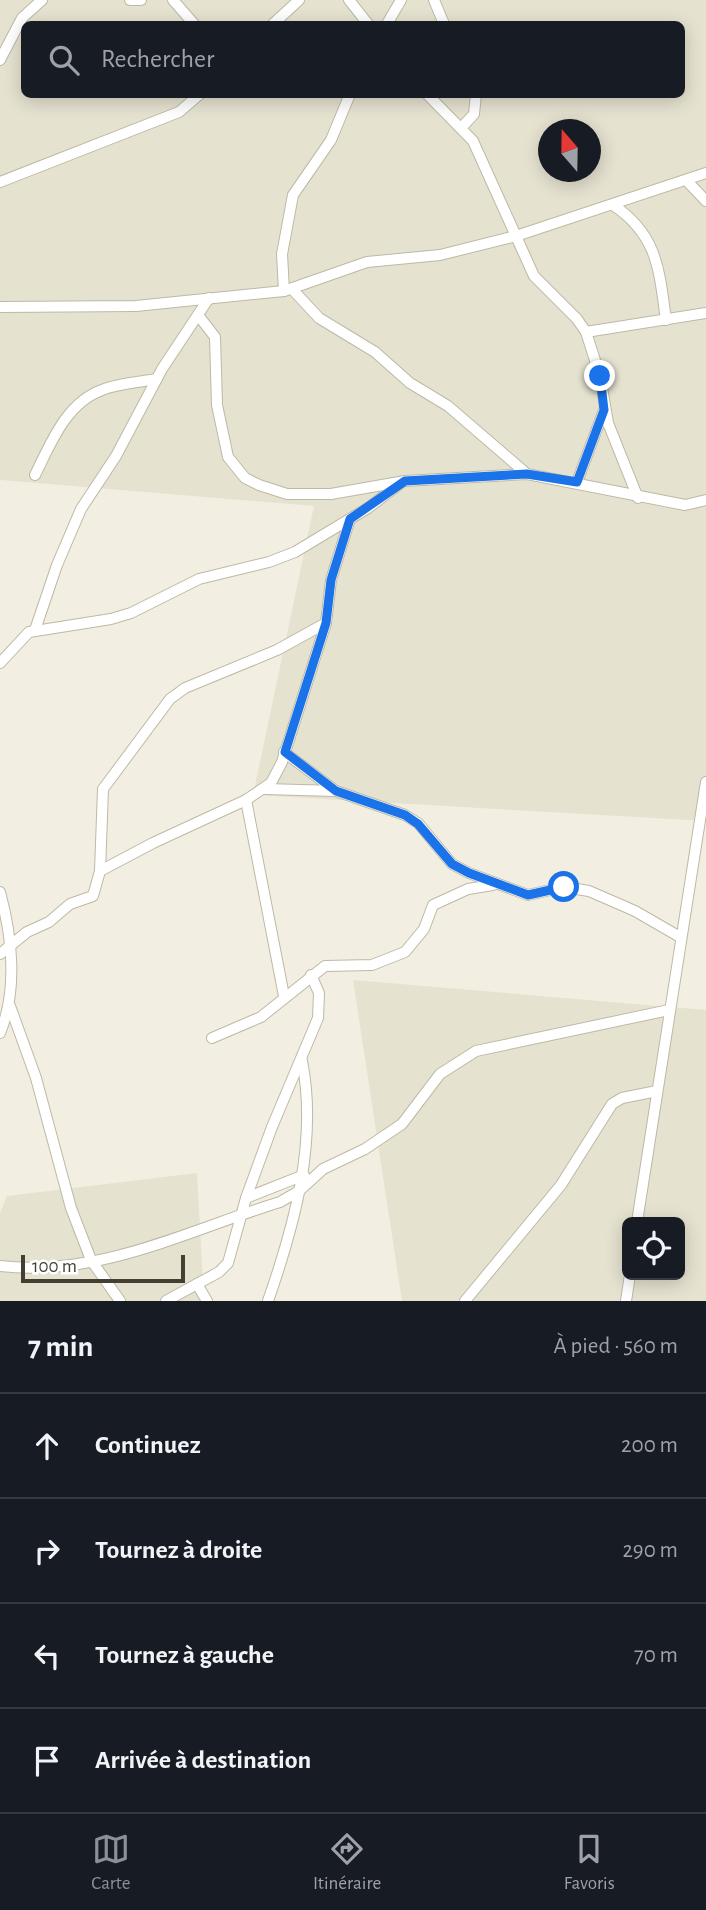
<!DOCTYPE html>
<html lang="fr">
<head>
<meta charset="utf-8">
<style>
  body { margin:0; font-family:"Alegreya Sans",sans-serif; background:#242831; color:#f1f3f6 }
  .controls { position:absolute; right:21px; bottom:21px; display:grid; overflow:hidden; border-radius:10px; box-shadow:0 4px 18px #0003 }
  .controls button { width:63px; height:63px; display:grid; place-items:center; padding:0; border:0; border-bottom:2px solid #363941; background:#171b24; color:#f1f3f6; font:35px sans-serif }
  .compass { position:absolute; left:538px; top:119px; width:63px; height:63px; border-radius:50%; background:#171b24; box-shadow:0 4px 18px #0003; rotate:340deg }
  .scale { position:absolute; left:21px; bottom:18px; width:164px; box-sizing:border-box; padding-left:7px; border:4px solid #433f33; border-top:0; font-size:19px; line-height:24px; white-space:nowrap; color:#433f33; -webkit-text-stroke:5px #fff; paint-order:stroke }
  .stop { position:absolute; width:21px; height:21px; margin:-16px; border:5px solid #1a73e8; border-radius:50%; background:#fff }
  .stop.end { background:#1a73e8; border-color:#fff; box-shadow:0 2px 7px #0008 }
  .list { margin:0; padding:0; list-style:none }
  h2 { display:flex; justify-content:space-between; align-items:center; height:91px; margin:0; padding:0 28px; font-size:30px }
  h2 small { font-size:23px; font-weight:400; color:#9ea1a6 }
  .list li { display:grid; grid-template-columns:46px 1fr auto; gap:21px; align-items:center; box-sizing:border-box; height:105px; padding:0 28px; border-top:2px solid #363941 }
  .list b { display:block; font-size:26px; white-space:nowrap }
  .list em { font-size:23px; font-style:normal; color:#9ea1a6 }
  .icon { flex:none; width:38px; height:38px; fill:none; stroke:currentColor; stroke-width:2; stroke-linecap:round; stroke-linejoin:round }
  .map { position:relative; flex:none; width:706px; height:1301px; overflow:hidden }
  .search { position:absolute; background:#171b24; box-shadow:0 4px 18px #0003; left:21px; right:21px; top:21px; height:77px; display:flex; align-items:center; gap:18px; box-sizing:border-box; padding:0 24px; border-radius:10px; color:#9ea1a6; font-size:26px }
  .sheet { height:511px; background:#171b24 }
  nav { display:flex; justify-content:space-around; align-items:center; box-sizing:border-box; height:98px; border-top:2px solid #363941; background:#171b24; font-size:19px; color:#9ea1a6 }
  nav a { display:grid; justify-items:center; gap:4px }
  nav .on { color:#8c9099 }
  .map>svg:first-child { display:block }
  .residential { fill:#e6e2d0; fill-rule:evenodd }
  .lines { fill:none; stroke-linecap:round; stroke-linejoin:round }
  .minor-casing { stroke:#bdb9a5; stroke-width:12 }
  .minor { stroke:#fff; stroke-width:10 }
  .route { stroke:#1a73e8; stroke-width:9 }
</style>
</head>
<body>
<div class="map">
<svg width="706" height="1301" viewBox="0 0 706 1301">
  <rect width="100%" height="100%" fill="#f2efe2"/>
  <g class="residential">
    <path d="M0 0H706V821L253 795 314 506 0 480ZM24 24H682V94H24ZM548 130H590V172H548Z"/>
    <path d="M353 980 706 1010V1301H402ZM627 1222H680V1275H627Z"/>
    <polygon points="197,1173 204,1301 0,1301 0,1213 7,1196"/>
  </g>
  <g class="lines">
    <g class="minor-casing">
      <g id="minor">
        <polyline points="130,0 141,0"/>
        <polyline points="173,0 194,24"/>
        <polyline points="349,0 368,24"/>
        <polyline points="434,0 444,24"/>
        <polyline points="273,24 299,0"/>
        <polyline points="387,24 401,0"/>
        <polyline points="0,60 22,18 42,0"/>
        <polyline points="427,94 473,141 534,276 577,319 586,332 600,376 608,423 638,498"/>
        <polyline points="462,127 474,114 476,94"/>
        <polyline points="687,181 706,201"/>
        <polyline points="0,182 179,112 200,94"/>
        <path d="M613 205C658 235 659 270 666 320"/>
        <polyline points="292,289 319,318 375,352 410,383 448,406 527,474"/>
        <polyline points="284,291 282,254 293,195 331,140 350,94"/>
        <polyline points="0,307 136,306 284,291 367,262 440,255 516,236 706,173"/>
        <polyline points="198,315 215,337 217,405 228,457 245,478 259,485 287,494 331,494 405,481 527,474 685,505 706,500"/>
        <polyline points="586,332 706,313"/>
        <path d="M35 475C51 443 66 403 102 390 119 383 140 382 157 379"/>
        <polyline points="577,482 604,410"/>
        <polyline points="35,630 57,565 81,509 116,456 162,369 209,298"/>
        <polyline points="0,663 29,632 111,619 131,613 199,579 269,562 295,552 368,508 402,482"/>
        <polyline points="284,752 336,791 405,815 418,823 452,864 469,873 528,895 564,887 589,891 635,911 680,937"/>
        <polyline points="265,789 336,791"/>
        <polyline points="246,800 284,996"/>
        <polyline points="100,871 153,843 246,800 271,783 282,762 326,623 331,580 350,519"/>
        <path d="M0 892C12 936 18 990 0 1033"/>
        <polyline points="0,954 27,932 49,922 70,904 93,896 100,871 103,789 170,699 185,688 277,650 326,623"/>
        <polyline points="10,1006 36,1078 71,1208 91,1260 120,1301"/>
        <polyline points="212,1038 261,1017 325,966 372,965 405,952 424,929 433,905 468,889 493,885"/>
        <polyline points="246,1198 304,1175"/>
        <polyline points="637,1222 706,782"/>
        <path d="M0 1266C97 1278 189 1230 280 1202L299 1191 323 1169 365 1149 402 1124 440 1074 476 1051 669 1010"/>
        <polyline points="197,1284 207,1301"/>
        <polyline points="166,1301 219,1272 228,1263 246,1198 272,1127 318,1018 319,993 311,975"/>
        <path d="M268 1301C294 1226 318 1141 302 1061"/>
        <polyline points="465,1301 561,1185 612,1104 622,1098 657,1091"/>
        <polyline points="626,1301 630,1275"/>
      </g>
    </g>
    <use href="#minor" class="minor"/>
  </g>
  <g class="lines">
    <polyline class="route" points="564,887 528,895 469,873 452,864 418,824 405,815 336,791 285,752 326,623 331,580 350,519 405,481 527,474 577,482 604,410 600,376"/>
  </g>
</svg>
<div class="controls">
<button><svg class="icon" aria-label="locate" viewBox="0 0 24 24"><circle cx="12" cy="12" r="6"/><path d="M12 2v4M12 18v4M2 12h4M18 12h4"/></svg></button>
</div>
<svg class="compass" viewBox="-18 -18 36 36"><path d="M0-13l5 13h-10z" fill="#e53935"/><path d="M0 13l5-13h-10z" fill="#9ea1a6"/></svg>
<div class="scale">100 m</div>
<div class="stop" style="left:564px;top:887px"></div>
<div class="stop end" style="left:600px;top:376px"></div>
<div class="search"><svg class="icon" aria-label="search" viewBox="0 0 24 24"><circle cx="10" cy="10" r="6"/><path d="M15 15l6 6"/></svg>Rechercher</div>
</div>
<section class="sheet">
<h2>7 min<small>À pied · 560 m</small></h2>
<ul class="list">
<li><svg class="icon" aria-label="ahead" viewBox="0 0 24 24"><path d="M12 20V5M6 11l6-6 6 6"/></svg><div><b>Continuez</b></div><em>200 m</em></li>
<li><svg class="icon" aria-label="right" viewBox="0 0 24 24"><path d="M7 20v-9h11M14 6l5 5-5 5"/></svg><div><b>Tournez à droite</b></div><em>290 m</em></li>
<li><svg class="icon" aria-label="left" viewBox="0 0 24 24"><path d="M17 20v-9H6M10 6l-5 5 5 5"/></svg><div><b>Tournez à gauche</b></div><em>70 m</em></li>
<li><svg class="icon" aria-label="arrive" viewBox="0 0 24 24"><path d="M6 21V4h12l-3 4 3 4H6"/></svg><div><b>Arrivée à destination</b></div></li>
</ul>
</section>
<nav>
<a class="on"><svg class="icon" aria-label="map" viewBox="0 0 24 24"><path d="M3 6l6-2 6 2 6-2v14l-6 2-6-2-6 2zM9 4v14M15 6v14"/></svg>Carte</a>
<a><svg class="icon" aria-label="directions" viewBox="0 0 24 24"><path d="M12 3l9 9-9 9-9-9zM9 14v-3h6M13 9l2 2-2 2"/></svg>Itinéraire</a>
<a><svg class="icon" aria-label="saved" viewBox="0 0 24 24"><path d="M7 4h10v16l-5-4-5 4z"/></svg>Favoris</a>
</nav>
</body>
</html>
